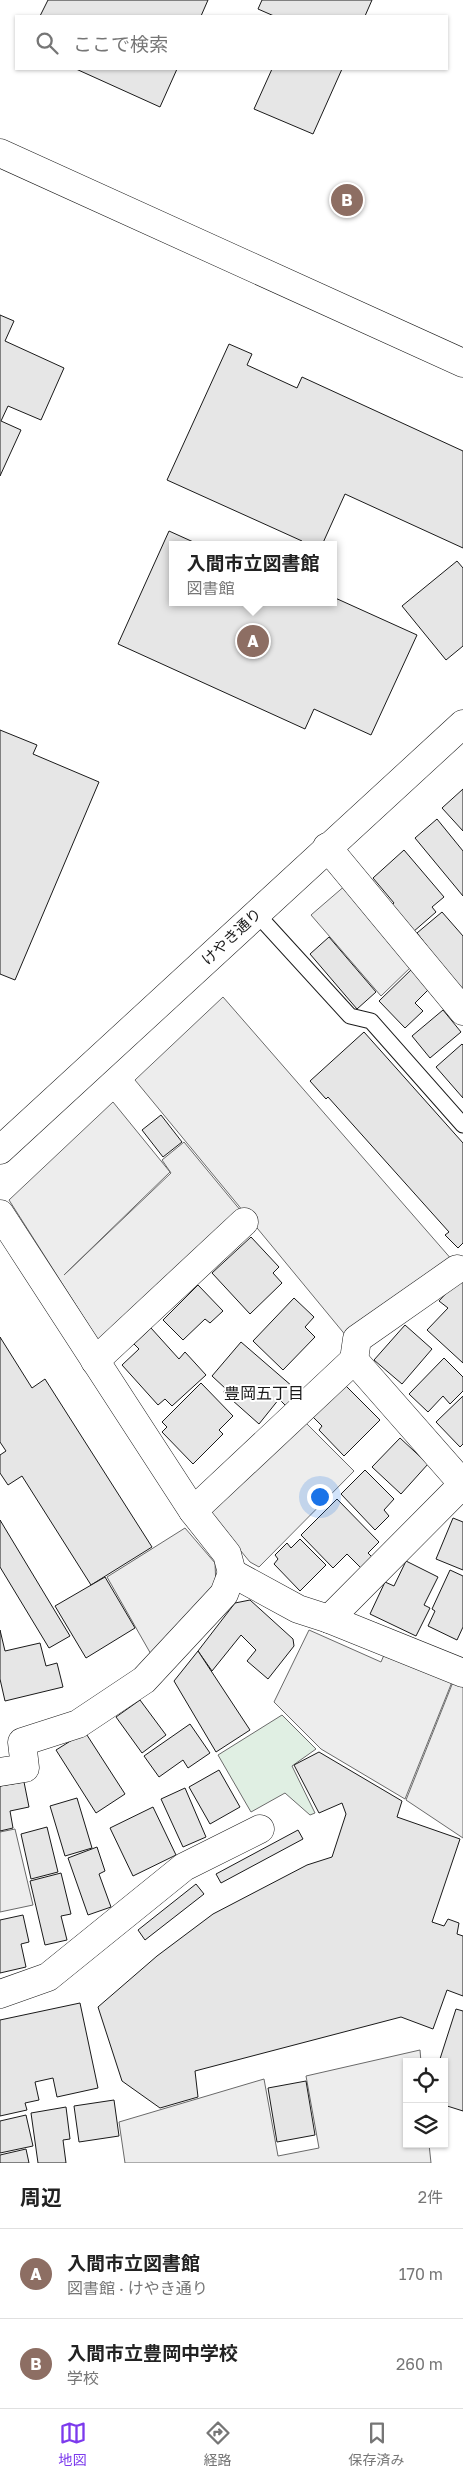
<!DOCTYPE html>
<html lang="ja">
<head>
<meta charset="utf-8">
<style>
  body { margin:0; font-family:"Golos Text","Noto Sans JP",sans-serif; background:#f6f6f6; color:#222 }
  .controls { position:absolute; right:15px; bottom:15px; display:grid; overflow:hidden; border-radius:0px; box-shadow:0 1px 4px #0004 }
  .controls button { width:45px; height:45px; display:grid; place-items:center; padding:0; border:0; border-bottom:1px solid #e0e0e0; background:#fff; color:#222; font:25px sans-serif }
  .you { position:absolute; left:319px; top:1496px; width:18px; height:18px; margin:-12px; border:4px solid #fff; border-radius:50%; background:#1a73e8; box-shadow:0 0 0 8px #1a73e833 }
  .badge { display:grid; place-items:center; width:32px; height:32px; border-radius:50%; background:#7c3aed; color:#fff; font-size:16px; font-weight:700 }
  .pin { position:absolute; translate:-50% -50%; border:2px solid #fff; box-shadow:0 1px 5px #0006 }
  .popup { position:absolute; left:169px; top:541px; width:168px; height:65px; box-sizing:border-box; display:grid; place-content:center; border-radius:0px; background:#fff; filter:drop-shadow(0 1px 4px #0005); font-size:16px; white-space:nowrap; color:#767676 }
  .popup b { font-size:19px; color:#222 }
  .popup::after { content:''; position:absolute; left:50%; top:100%; margin-left:-10px; border:10px solid transparent; border-top-color:#fff }
  .list { margin:0; padding:0; list-style:none }
  h2 { display:flex; justify-content:space-between; align-items:center; height:65px; margin:0; padding:0 20px; font-size:21px }
  h2 small { font-size:16px; font-weight:400; color:#767676 }
  .list li { display:grid; grid-template-columns:32px 1fr auto; gap:15px; align-items:center; box-sizing:border-box; height:90px; padding:0 20px; border-top:1px solid #e0e0e0 }
  .list b { display:block; font-size:19px; white-space:nowrap }
  .list p { margin:0; font-size:16px; white-space:nowrap; color:#767676 }
  .list em { font-size:16px; font-style:normal; color:#767676 }
  .icon { flex:none; width:28px; height:28px; fill:none; stroke:currentColor; stroke-width:2; stroke-linecap:round; stroke-linejoin:round }
  .map { position:relative; flex:none; width:463px; height:2163px; overflow:hidden }
  .search { position:absolute; background:#fff; box-shadow:0 1px 4px #0004; left:15px; right:15px; top:15px; height:55px; display:flex; align-items:center; gap:12px; box-sizing:border-box; padding:0 18px; border-radius:0px; color:#767676; font-size:19px }
  .sheet { height:245px; background:#fff }
  nav { display:flex; justify-content:space-around; align-items:center; box-sizing:border-box; height:70px; border-top:1px solid #e0e0e0; background:#fff; font-size:14px; color:#767676 }
  nav a { display:grid; justify-items:center; gap:2px }
  nav .on { color:#7c3aed }
  .map>svg:first-child { display:block }
  .green { fill:#e0efe3; stroke:#6a6a6a }
  .parking { fill:#ededed; stroke:#6a6a6a }
  .building { fill:#e6e6e6; stroke:#1a1a1a }
  .lines { fill:none; stroke-linecap:round; stroke-linejoin:round }
  .service-casing { stroke:#1a1a1a; stroke-width:17 }
  .minor-casing { stroke:#1a1a1a; stroke-width:29 }
  .tertiary-casing { stroke:#1a1a1a; stroke-width:29 }
  .service { stroke:#fff; stroke-width:15 }
  .minor { stroke:#fff; stroke-width:28 }
  .tertiary { stroke:#fff; stroke-width:28 }
  .labels { text-anchor:middle; dominant-baseline:central; stroke-width:4; stroke-linejoin:round; paint-order:stroke }
  .street-label { font-size:15px; fill:#1a1a1a; stroke:#fff }
  .neighbourhood-label { font-size:16px; fill:#1a1a1a; stroke:#fff }
</style>
</head>
<body>
<div class="map">
<svg width="463" height="2163" viewBox="0 0 463 2163">
  <rect width="100%" height="100%" fill="#fff"/>
  <polygon class="green" points="282,1715 316,1749 292,1766 315,1813 310,1815 285,1793 251,1812 218,1755"/>
  <g class="parking">
    <polygon points="347,884 414,964 381,996 311,915"/>
    <polygon points="223,997 453,1261 347,1337 135,1080"/>
    <polygon points="113,1102 170,1172 64,1275 171,1173 162,1160 184,1142 241,1211 100,1343 9,1200"/>
    <polygon points="302,1419 354,1471 259,1567 250,1562 211,1515 211,1508"/>
    <polygon points="185,1528 215,1563 216,1587 152,1656 107,1577"/>
    <polygon points="309,1630 381,1662 384,1655 452,1682 405,1799 321,1749 274,1702"/>
    <polygon points="453,1682 463,1686 463,1838 406,1800"/>
    <polygon points="15,1829 33,1905 0,1912 0,1832"/>
    <polygon points="420,2050 421,2062 407,2062 407,2144 429,2144 431,2163 125,2163 119,2122 264,2079 278,2156 319,2148 306,2076"/>
  </g>
  <g class="building">
    <polygon points="48,0 208,0 201,16 40,16"/>
    <polygon points="262,0 372,0 365,16 274,16 258,9"/>
    <polygon points="76,69 177,69 160,107"/>
    <polygon points="272,69 342,69 313,134 254,109"/>
    <polygon points="0,315 14,321 5,341 64,368 41,420 8,406 1,421 21,430 0,476"/>
    <polygon points="229,344 252,354 247,365 297,388 302,377 463,451 463,548 345,494 322,545 300,545 302,541 167,480"/>
    <polygon points="169,531 200,545 173,545 173,602 333,602 333,597 417,635 371,735 314,709 305,729 118,644"/>
    <polygon points="457,561 463,568 463,646 446,660 402,606"/>
    <polygon points="0,730 37,745 33,754 99,782 15,980 0,974"/>
    <polygon points="463,789 463,831 442,808"/>
    <polygon points="437,819 463,851 463,896 415,838"/>
    <polygon points="404,850 444,897 432,907 436,912 413,932 390,906 394,903 373,878"/>
    <polygon points="442,912 463,936 463,993 417,933"/>
    <polygon points="329,937 376,992 357,1009 310,954"/>
    <polygon points="414,967 432,986 415,1003 423,1011 405,1028 379,1001"/>
    <polygon points="443,1010 461,1032 430,1058 412,1036"/>
    <polygon points="364,1032 463,1143 463,1243 458,1248 445,1235 449,1232 328,1097 326,1099 310,1081"/>
    <polygon points="462,1044 463,1045 463,1098 436,1067"/>
    <polygon points="161,1115 182,1142 163,1157 142,1130"/>
    <polygon points="251,1237 279,1267 273,1273 282,1283 250,1314 212,1273"/>
    <polygon points="462,1276 463,1277 463,1363 427,1330 448,1308 439,1301"/>
    <polygon points="198,1285 223,1311 210,1323 205,1319 183,1340 163,1320"/>
    <polygon points="294,1298 314,1317 305,1327 315,1337 283,1370 253,1341"/>
    <polygon points="405,1325 432,1349 402,1384 374,1360"/>
    <polygon points="151,1328 179,1359 185,1352 206,1375 172,1406 165,1399 158,1405 122,1365 139,1349 134,1344"/>
    <polygon points="0,1337 32,1388 45,1379 152,1547 91,1585 22,1476 8,1485 0,1473 0,1455 6,1451 0,1442"/>
    <polygon points="241,1342 300,1393 286,1406 279,1399 259,1424 223,1392 226,1389 212,1376"/>
    <polygon points="444,1358 463,1377 463,1391 450,1404 443,1396 428,1412 409,1394"/>
    <polygon points="201,1383 233,1416 219,1430 223,1434 193,1464 162,1432 167,1427 162,1422"/>
    <polygon points="343,1383 380,1420 344,1456 319,1430 322,1426 311,1415"/>
    <polygon points="463,1396 463,1444 460,1447 436,1422"/>
    <polygon points="400,1438 428,1464 401,1494 372,1467"/>
    <polygon points="365,1470 394,1499 384,1510 389,1516 375,1530 341,1494"/>
    <polygon points="337,1499 379,1542 368,1553 373,1558 362,1569 347,1554 333,1568 301,1535"/>
    <polygon points="453,1518 463,1522 463,1570 436,1559"/>
    <polygon points="0,1520 70,1636 49,1648 0,1567"/>
    <polygon points="300,1539 326,1565 300,1591 274,1564 278,1559 275,1555 287,1543 291,1548"/>
    <polygon points="406,1561 438,1577 424,1605 430,1608 416,1636 370,1614 385,1582 394,1586"/>
    <polygon points="450,1570 463,1576 463,1627 457,1640 428,1626 435,1611 432,1609"/>
    <polygon points="105,1577 135,1628 86,1658 55,1606"/>
    <polygon points="250,1600 293,1639 294,1646 268,1679 247,1661 256,1650 241,1635 212,1671 198,1651 235,1603"/>
    <polygon points="0,1630 5,1651 40,1643 46,1666 57,1663 63,1687 5,1701 0,1679"/>
    <polygon points="198,1651 250,1730 216,1752 174,1681"/>
    <polygon points="140,1700 166,1735 142,1753 116,1717"/>
    <polygon points="190,1724 210,1753 188,1768 183,1760 159,1777 144,1756"/>
    <polygon points="85,1732 125,1794 96,1813 56,1750"/>
    <polygon points="319,1752 402,1801 397,1817 460,1839 432,1922 444,1926 448,1919 459,1923 457,1934 463,1936 463,1996 447,1990 433,2029 401,2017 195,2071 198,2097 160,2108 122,2081 98,2007 157,1956 213,1914 307,1865 332,1857 346,1814 342,1803 319,1813 294,1765"/>
    <polygon points="219,1770 240,1807 210,1824 189,1787"/>
    <polygon points="24,1782 29,1807 10,1811 13,1828 0,1831 0,1786"/>
    <polygon points="185,1788 206,1837 183,1847 161,1799"/>
    <polygon points="77,1798 92,1848 65,1856 50,1806"/>
    <polygon points="153,1807 176,1855 133,1876 110,1828"/>
    <polygon points="47,1827 58,1872 31,1879 21,1834"/>
    <polygon points="298,1830 303,1839 221,1883 216,1874"/>
    <polygon points="97,1847 105,1871 99,1874 111,1907 88,1915 68,1858"/>
    <polygon points="61,1873 71,1914 61,1916 67,1940 45,1945 30,1881"/>
    <polygon points="196,1884 204,1894 145,1940 138,1930"/>
    <polygon points="23,1915 29,1942 21,1944 26,1967 0,1973 0,1920"/>
    <polygon points="80,2003 98,2088 57,2097 53,2078 35,2082 39,2100 25,2103 27,2110 0,2116 0,2020"/>
    <polygon points="456,2009 463,2011 463,2111 444,2105 444,2062 439,2062"/>
    <polygon points="306,2081 315,2135 277,2142 268,2088"/>
    <polygon points="114,2100 119,2136 79,2142 74,2106"/>
    <polygon points="66,2107 70,2139 63,2140 66,2163 38,2163 31,2113"/>
    <polygon points="26,2115 33,2146 0,2153 0,2121"/>
    <polygon points="26,2149 29,2163 0,2163 0,2155"/>
  </g>
  <g class="lines">
    <g class="service-casing">
      <polyline id="service" points="256,913 350,1016 371,1021 463,1125"/>
    </g>
    <g class="minor-casing">
      <g id="minor">
        <polyline points="327,847 463,1011"/>
        <polyline points="0,1214 193,1511 227,1554 232,1573 298,1609 329,1619 463,1673"/>
        <polyline points="354,1360 357,1339 457,1269"/>
        <polyline points="95,1361 244,1222"/>
        <polyline points="193,1511 354,1360 463,1484 329,1619"/>
        <polyline points="0,1772 25,1768 22,1742 78,1724 144,1680 224,1594 232,1573"/>
        <polyline points="0,1994 48,1977 184,1867 260,1829"/>
      </g>
    </g>
    <g class="tertiary-casing">
      <g id="tertiary">
        <polyline points="0,153 463,363"/>
        <polyline points="0,1150 463,724"/>
      </g>
    </g>
    <use href="#service" class="service"/>
    <use href="#minor" class="minor"/>
    <use href="#tertiary" class="tertiary"/>
  </g>
  <g class="labels">
    <g class="street-label">
      <text transform="translate(231 936) rotate(-43)">けやき通り</text>
    </g>
    <g class="neighbourhood-label">
      <text x="264" y="1393">豊岡五丁目</text>
    </g>
  </g>
</svg>
<div class="controls">
<button><svg class="icon" aria-label="locate" viewBox="0 0 24 24"><circle cx="12" cy="12" r="6"/><path d="M12 2v4M12 18v4M2 12h4M18 12h4"/></svg></button>
<button><svg class="icon" aria-label="layers" viewBox="0 0 24 24"><path d="M12 4l9 5-9 5-9-5zM3 14l9 5 9-5"/></svg></button>
</div>
<div class="you"></div>
<div class="pin badge" style="left:253px;top:641px;background:#8d6e63">A</div>
<div class="popup"><b>入間市立図書館</b>図書館</div>
<div class="pin badge" style="left:347px;top:200px;background:#8d6e63">B</div>
<div class="search"><svg class="icon" aria-label="search" viewBox="0 0 24 24"><circle cx="10" cy="10" r="6"/><path d="M15 15l6 6"/></svg>ここで検索</div>
</div>
<section class="sheet">
<h2>周辺<small>2件</small></h2>
<ul class="list">
<li><span class="badge" style="background:#8d6e63">A</span><div><b>入間市立図書館</b><p>図書館 · けやき通り</p></div><em>170 m</em></li>
<li><span class="badge" style="background:#8d6e63">B</span><div><b>入間市立豊岡中学校</b><p>学校</p></div><em>260 m</em></li>
</ul>
</section>
<nav>
<a class="on"><svg class="icon" aria-label="map" viewBox="0 0 24 24"><path d="M3 6l6-2 6 2 6-2v14l-6 2-6-2-6 2zM9 4v14M15 6v14"/></svg>地図</a>
<a><svg class="icon" aria-label="directions" viewBox="0 0 24 24"><path d="M12 3l9 9-9 9-9-9zM9 14v-3h6M13 9l2 2-2 2"/></svg>経路</a>
<a><svg class="icon" aria-label="saved" viewBox="0 0 24 24"><path d="M7 4h10v16l-5-4-5 4z"/></svg>保存済み</a>
</nav>
</body>
</html>
